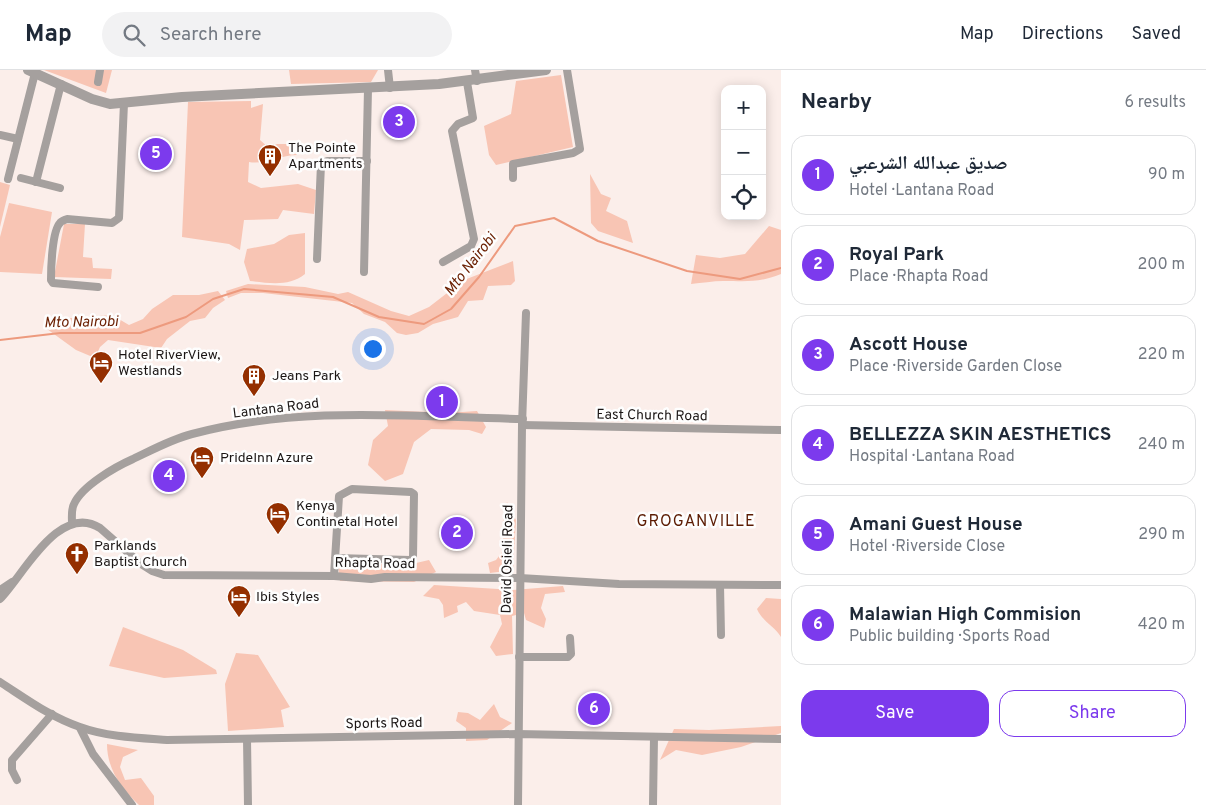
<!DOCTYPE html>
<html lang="en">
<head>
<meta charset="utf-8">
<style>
  body { margin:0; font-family:Overpass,"Noto Naskh Arabic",sans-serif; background:#f2f2f3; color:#1f2937 }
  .controls { position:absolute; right:15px; top:15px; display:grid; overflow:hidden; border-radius:10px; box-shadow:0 2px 12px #0003 }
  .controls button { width:45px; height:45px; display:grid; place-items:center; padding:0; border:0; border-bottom:1px solid #e0e1e3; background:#fff; color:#1f2937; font:25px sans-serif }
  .you { position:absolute; left:372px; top:278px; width:18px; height:18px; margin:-12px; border:4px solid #fff; border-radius:50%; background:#1a73e8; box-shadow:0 0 0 8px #1a73e833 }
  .badge { display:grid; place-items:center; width:32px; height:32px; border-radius:50%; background:#7c3aed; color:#fff; font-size:16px; font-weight:700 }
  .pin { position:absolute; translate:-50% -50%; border:2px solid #fff; box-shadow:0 1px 5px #0006 }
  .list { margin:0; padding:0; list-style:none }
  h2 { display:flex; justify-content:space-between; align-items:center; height:65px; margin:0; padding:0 20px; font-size:21px }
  h2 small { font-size:16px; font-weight:400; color:#747a83 }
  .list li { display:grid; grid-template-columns:32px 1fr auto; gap:15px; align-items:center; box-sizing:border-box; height:80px; margin:0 10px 10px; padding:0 10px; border:1px solid #e0e1e3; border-radius:15px }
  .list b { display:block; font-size:19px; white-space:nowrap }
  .list p { margin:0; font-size:16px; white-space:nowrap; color:#747a83 }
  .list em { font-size:16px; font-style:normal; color:#747a83 }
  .actions { display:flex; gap:10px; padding:15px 20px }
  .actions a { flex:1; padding:11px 0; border:1px solid #7c3aed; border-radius:15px; text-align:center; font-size:18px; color:#7c3aed }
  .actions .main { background:#7c3aed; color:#fff }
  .icon { flex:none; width:28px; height:28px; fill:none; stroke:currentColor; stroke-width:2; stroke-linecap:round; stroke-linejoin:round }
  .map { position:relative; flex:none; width:781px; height:735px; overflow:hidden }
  header { display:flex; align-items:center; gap:30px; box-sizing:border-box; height:70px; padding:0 25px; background:#fff; border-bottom:1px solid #e0e1e3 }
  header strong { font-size:24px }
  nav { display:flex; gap:28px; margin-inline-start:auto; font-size:18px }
  .search { width:350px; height:45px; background:#f2f2f3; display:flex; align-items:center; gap:12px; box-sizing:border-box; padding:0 18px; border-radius:28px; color:#747a83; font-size:19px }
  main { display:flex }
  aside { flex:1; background:#fff }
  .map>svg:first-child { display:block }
  .green { fill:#f8c5b4 }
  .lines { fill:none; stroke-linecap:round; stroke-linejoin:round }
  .stream { stroke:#ed9a7e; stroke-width:2 }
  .minor { stroke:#a5a09e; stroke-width:8 }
  .tertiary { stroke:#a5a09e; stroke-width:10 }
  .labels { text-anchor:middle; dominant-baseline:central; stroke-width:5; stroke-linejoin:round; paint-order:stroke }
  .poi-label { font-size:14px; fill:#1b1615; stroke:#fefefe; text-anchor:start }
  .street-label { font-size:14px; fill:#1b1615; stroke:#fefefe }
  .water-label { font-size:15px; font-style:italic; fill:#6d2306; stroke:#fefefe }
  .quarter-label { font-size:16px; letter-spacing:1px; fill:#5c1c03; stroke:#fefefe }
</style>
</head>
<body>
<header>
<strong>Map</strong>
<div class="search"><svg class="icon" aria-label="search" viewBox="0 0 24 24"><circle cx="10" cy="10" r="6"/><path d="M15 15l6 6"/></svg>Search here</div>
<nav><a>Map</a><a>Directions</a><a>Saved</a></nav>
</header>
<main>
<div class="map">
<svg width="781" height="735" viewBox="0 0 781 735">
  <rect width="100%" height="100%" fill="#fbeeea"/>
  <g class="green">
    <polygon points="44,0 112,0 106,23"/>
    <polygon points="289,0 378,0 371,12 291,14"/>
    <polygon points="561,5 573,77 496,95 489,85 484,56 511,44 516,11"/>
    <path d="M251 31V38L263 34 260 70 269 78 277 74H293L297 85C280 85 264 95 249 92L248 112 261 118 298 114 316 120 314 144 283 140 278 149 244 150 240 180 229 174 182 167 188 32Z"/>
    <polygon points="590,104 601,124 611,128 606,141 627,151 633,173 598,161 591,153"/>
    <polygon points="0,112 10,115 0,157"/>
    <polygon points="9,133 52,142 42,204 0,202 0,167"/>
    <polygon points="64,154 85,154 83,187 92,188 93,198 112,199 111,209 54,207"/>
    <path d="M769 156 781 160V204C758 213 747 211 723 211 713 211 702 213 691 214L696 185 720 188 745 184Z"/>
    <path d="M305 163V204C289 217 269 213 250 211L244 192 247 179 274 174 289 165Z"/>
    <polygon points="513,191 515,211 511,215 488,216 483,230 468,231 458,247 433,254 418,263 406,265 397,263 385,252 364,244 352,233 263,223 241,223 228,228 226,221 248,214 305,217 338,224 348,222 391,241 409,246 429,237 464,210"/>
    <polygon points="218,221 225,230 213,238 205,248 190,251 167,269 161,278 108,270 100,277 95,288 76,280 47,259 47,250 112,245 129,255 143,249 152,239 173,225 199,225"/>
    <path d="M385 340C416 341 446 344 477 341L486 357 482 364 469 360 431 359 414 372 403 404 385 411 368 395 373 370 388 356Z"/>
    <polygon points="507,432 516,450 513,500 490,503 488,493 496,490 503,481 503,447"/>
    <polygon points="429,490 436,502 414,512 340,511 338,495 416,493"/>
    <polygon points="434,515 513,520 563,516 565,522 545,524 541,538 546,549 544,558 526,550 524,543 512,546 513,584 496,586 490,577 502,554 500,545 474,541 466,532 457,536 458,542 444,548 443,535 439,529 423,526"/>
    <path d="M766 528 781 529V567C774 556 762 551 757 539Z"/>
    <polygon points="123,557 183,580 216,600 217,604 164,608 109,596"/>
    <polygon points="236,583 258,585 290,637 281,640 284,657 228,661 225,614"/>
    <polygon points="494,634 500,647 512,653 487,670 466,671 466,658 456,651 458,642 468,643 480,650"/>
    <polygon points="781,656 781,663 741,677 702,685 676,680 660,690 674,659 709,660"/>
    <path d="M107 674 138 680 123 687 120 697 125 710 141 708 154 726V735H139C121 718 107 699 107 674Z"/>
  </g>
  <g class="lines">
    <polyline class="stream" points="0,270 60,263 140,263 186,247 213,229 244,219 333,227 379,247 424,254 451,239 479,207 515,156 554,148 598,171 687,201 740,209 781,198"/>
    <g class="minor">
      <polyline points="388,0 390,18"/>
      <polyline points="475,0 477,11"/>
      <polyline points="98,12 100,0"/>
      <polyline points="0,65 18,69"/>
      <polyline points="21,108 60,118"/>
      <polyline points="513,108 513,94 573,83 580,79 567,0"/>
      <polyline points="8,109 35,3"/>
      <polyline points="36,112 61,14"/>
      <polyline points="317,189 321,94 327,91 367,91"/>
      <polyline points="443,192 471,176 474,169 452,61 458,54 473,48 467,12"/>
      <polyline points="364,202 368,19"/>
      <path d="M98 217 53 213 51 210C51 199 52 161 60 153 61 151 65 150 67 149L112 153 119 148 124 33"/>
      <polyline points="522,355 781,360"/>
      <path d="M72 453C72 448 71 439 74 434 82 416 115 397 133 389 152 380 172 369 192 364 300 335 413 347 523 349"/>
      <polyline points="334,506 339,426 352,419 411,422 414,424 413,488 410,490 335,488"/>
      <polyline points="720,515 721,565"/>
      <polyline points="0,520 12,512"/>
      <path d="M0 529C23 506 59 432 100 458L141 494 152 501 164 505 334 506 371 509 385 507 520 508 619 514 781 515"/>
      <polyline points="519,587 568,587 571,584 570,568"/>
      <path d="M0 612C25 628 52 648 80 657 107 667 139 668 167 670L517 664 781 669"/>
      <polyline points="80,658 93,684 132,735"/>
      <polyline points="247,669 248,735"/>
      <polyline points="17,710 12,700 12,690 52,644"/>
      <polyline points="518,735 522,355 526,243"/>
      <polyline points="653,735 654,667"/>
    </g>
    <polyline class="tertiary" points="28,0 92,29 110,34 182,27 439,14 546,0"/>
  </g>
  <defs>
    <g id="building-pin" transform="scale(1.25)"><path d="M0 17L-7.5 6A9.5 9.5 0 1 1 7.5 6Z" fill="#942f00" stroke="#fefefe"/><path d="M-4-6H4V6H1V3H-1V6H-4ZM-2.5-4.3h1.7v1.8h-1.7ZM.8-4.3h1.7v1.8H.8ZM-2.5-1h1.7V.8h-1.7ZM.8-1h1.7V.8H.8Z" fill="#fff"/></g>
    <g id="hotel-pin" transform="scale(1.25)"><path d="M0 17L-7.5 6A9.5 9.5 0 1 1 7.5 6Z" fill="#942f00" stroke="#fefefe"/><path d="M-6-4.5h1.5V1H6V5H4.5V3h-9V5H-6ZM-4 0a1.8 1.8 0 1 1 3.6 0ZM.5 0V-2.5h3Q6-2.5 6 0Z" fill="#fff"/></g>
    <g id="church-pin" transform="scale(1.25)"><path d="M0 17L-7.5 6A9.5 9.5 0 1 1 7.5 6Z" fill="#942f00" stroke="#fefefe"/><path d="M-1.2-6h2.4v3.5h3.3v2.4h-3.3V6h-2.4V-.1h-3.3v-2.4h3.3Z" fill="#fff"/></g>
  </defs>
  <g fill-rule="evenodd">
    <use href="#building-pin" x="270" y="86"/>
    <use href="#hotel-pin" x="101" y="293"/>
    <use href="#building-pin" x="254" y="306"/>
    <use href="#hotel-pin" x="202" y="388"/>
    <use href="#hotel-pin" x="278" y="444"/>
    <use href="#church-pin" x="77" y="484"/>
    <use href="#hotel-pin" x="239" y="527"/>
  </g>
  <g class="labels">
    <g class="poi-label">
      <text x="288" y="78">The Pointe<tspan x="288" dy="16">Apartments</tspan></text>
      <text x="118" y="285">Hotel RiverView,<tspan x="118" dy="16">Westlands</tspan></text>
      <text x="272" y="306">Jeans Park</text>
      <text x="220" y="388">PrideInn Azure</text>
      <text x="296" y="436">Kenya<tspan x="296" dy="16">Continetal Hotel</tspan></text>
      <text x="94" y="476">Parklands<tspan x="94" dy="16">Baptist Church</tspan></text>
      <text x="256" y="527">Ibis Styles</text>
    </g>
    <g class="street-label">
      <text transform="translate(276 339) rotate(-7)">Lantana Road</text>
      <text transform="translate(652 346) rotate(1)">East Church Road</text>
      <text transform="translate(508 489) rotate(-89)">David Osieli Road</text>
      <text transform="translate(375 494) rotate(1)">Rhapta Road</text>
      <text transform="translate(384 654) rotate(-1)">Sports Road</text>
    </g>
    <g class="water-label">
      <text transform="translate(471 195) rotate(-52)">Mto Nairobi</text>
      <text transform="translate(81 253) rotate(-1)">Mto Nairobi</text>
    </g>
    <g class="quarter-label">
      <text x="696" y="452">GROGANVILLE</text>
    </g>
  </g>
</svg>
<div class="controls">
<button>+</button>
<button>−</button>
<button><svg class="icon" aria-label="locate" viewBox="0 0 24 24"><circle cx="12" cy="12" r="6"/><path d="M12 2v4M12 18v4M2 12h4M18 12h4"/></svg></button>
</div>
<div class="you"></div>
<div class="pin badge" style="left:442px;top:332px">1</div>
<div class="pin badge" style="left:457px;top:463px">2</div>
<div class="pin badge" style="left:399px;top:52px">3</div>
<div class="pin badge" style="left:169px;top:406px">4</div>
<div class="pin badge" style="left:156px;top:84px">5</div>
<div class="pin badge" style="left:594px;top:639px">6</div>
</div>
<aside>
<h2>Nearby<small>6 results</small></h2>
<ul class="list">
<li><span class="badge">1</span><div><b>صديق عبدالله الشرعبي</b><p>Hotel · Lantana Road</p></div><em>90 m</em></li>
<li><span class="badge">2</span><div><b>Royal Park</b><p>Place · Rhapta Road</p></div><em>200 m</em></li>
<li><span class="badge">3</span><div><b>Ascott House</b><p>Place · Riverside Garden Close</p></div><em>220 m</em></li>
<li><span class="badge">4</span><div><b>BELLEZZA SKIN AESTHETICS</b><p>Hospital · Lantana Road</p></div><em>240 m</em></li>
<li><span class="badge">5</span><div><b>Amani Guest House</b><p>Hotel · Riverside Close</p></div><em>290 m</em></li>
<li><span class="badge">6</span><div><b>Malawian High Commision</b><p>Public building · Sports Road</p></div><em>420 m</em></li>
</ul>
<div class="actions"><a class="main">Save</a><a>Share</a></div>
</aside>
</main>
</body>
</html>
